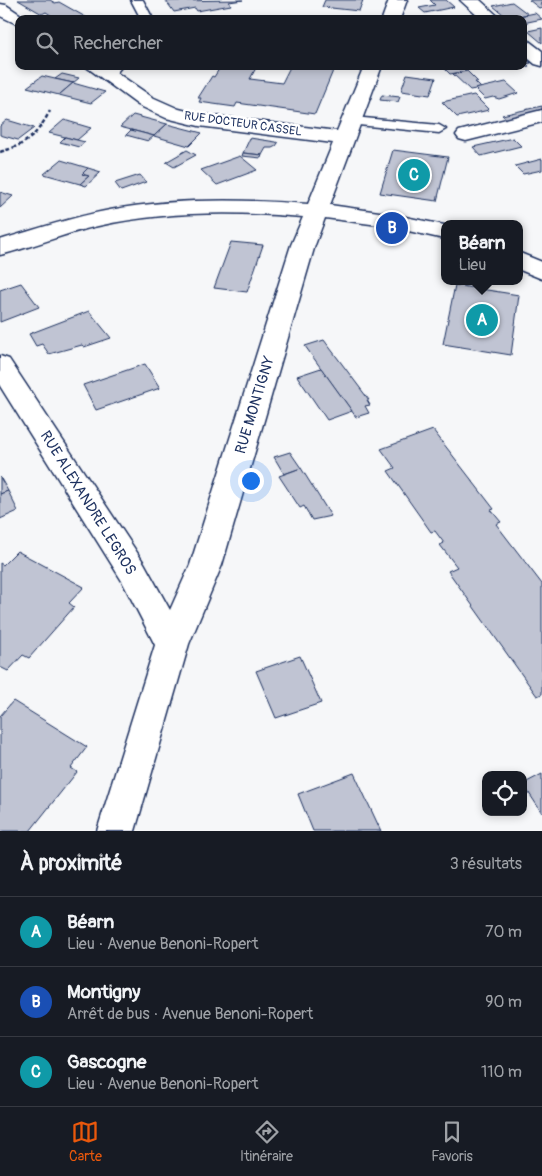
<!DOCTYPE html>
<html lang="fr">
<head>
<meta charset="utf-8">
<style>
  body { margin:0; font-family:Pangolin,sans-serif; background:#20242c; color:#f1f3f6 }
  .controls { position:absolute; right:15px; bottom:15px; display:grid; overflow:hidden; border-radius:10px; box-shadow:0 2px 8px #0003 }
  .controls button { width:45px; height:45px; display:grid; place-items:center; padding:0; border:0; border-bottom:1px solid #363941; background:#171b24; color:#f1f3f6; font:25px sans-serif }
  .you { position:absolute; left:250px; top:480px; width:18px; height:18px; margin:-12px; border:4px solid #fff; border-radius:50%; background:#1a73e8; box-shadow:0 0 0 8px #1a73e833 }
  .badge { display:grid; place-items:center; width:32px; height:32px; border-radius:50%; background:#ea580c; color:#fff; font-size:16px; font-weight:700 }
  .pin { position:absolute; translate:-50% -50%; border:2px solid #fff; box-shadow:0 1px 5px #0006 }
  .popup { position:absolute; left:441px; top:220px; width:82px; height:65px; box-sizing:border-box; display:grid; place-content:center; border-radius:10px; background:#171b24; filter:drop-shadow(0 1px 4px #0005); font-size:16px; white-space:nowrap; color:#9ea1a6 }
  .popup b { font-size:19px; color:#f1f3f6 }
  .popup::after { content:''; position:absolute; left:50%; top:100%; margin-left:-10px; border:10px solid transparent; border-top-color:#171b24 }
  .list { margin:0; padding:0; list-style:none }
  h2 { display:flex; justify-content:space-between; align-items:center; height:65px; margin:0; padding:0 20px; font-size:21px }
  h2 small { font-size:16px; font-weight:400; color:#9ea1a6 }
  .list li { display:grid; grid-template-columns:32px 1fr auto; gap:15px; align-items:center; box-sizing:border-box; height:70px; padding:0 20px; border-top:1px solid #363941 }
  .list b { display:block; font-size:19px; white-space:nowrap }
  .list p { margin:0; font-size:16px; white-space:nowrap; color:#9ea1a6 }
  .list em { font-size:16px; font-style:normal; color:#9ea1a6 }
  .icon { flex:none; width:28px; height:28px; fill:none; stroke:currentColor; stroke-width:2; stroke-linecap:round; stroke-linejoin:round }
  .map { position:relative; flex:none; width:542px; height:831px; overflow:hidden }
  .search { position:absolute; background:#171b24; box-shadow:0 2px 8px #0003; left:15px; right:15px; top:15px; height:55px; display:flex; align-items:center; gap:12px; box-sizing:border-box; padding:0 18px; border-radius:10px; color:#9ea1a6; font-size:19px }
  .sheet { height:275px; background:#171b24 }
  nav { display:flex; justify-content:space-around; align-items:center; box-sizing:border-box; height:70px; border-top:1px solid #363941; background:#171b24; font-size:14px; color:#9ea1a6 }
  nav a { display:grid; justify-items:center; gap:2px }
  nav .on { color:#ea580c }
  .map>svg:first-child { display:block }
  .building { fill:#c0c4d3; stroke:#1b2f5e }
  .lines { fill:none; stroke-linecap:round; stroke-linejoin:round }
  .lane-casing { stroke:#1b2f5e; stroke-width:3 }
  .street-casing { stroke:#1b2f5e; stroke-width:3 }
  .path { stroke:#1b2f5e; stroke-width:2.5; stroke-dasharray:4 2.5; stroke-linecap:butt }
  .lane { fill:#fff; fill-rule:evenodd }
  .street { fill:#fff; fill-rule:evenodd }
  .labels { text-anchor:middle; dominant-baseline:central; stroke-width:5; stroke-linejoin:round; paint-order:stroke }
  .far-street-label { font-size:12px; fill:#1b2f5e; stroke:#fff }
  .street-label { font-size:15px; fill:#1b2f5e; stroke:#fff }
</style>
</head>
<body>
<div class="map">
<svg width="542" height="831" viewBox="0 0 542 831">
  <rect width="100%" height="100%" fill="#f6f7f9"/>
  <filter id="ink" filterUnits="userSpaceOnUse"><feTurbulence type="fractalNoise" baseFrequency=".02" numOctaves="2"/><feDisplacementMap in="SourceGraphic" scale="10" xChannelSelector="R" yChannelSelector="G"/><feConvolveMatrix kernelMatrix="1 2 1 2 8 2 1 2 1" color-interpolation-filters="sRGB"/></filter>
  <g filter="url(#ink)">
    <g class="building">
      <polygon points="18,0 50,0 55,3 59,2 89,19 57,19 46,12 42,14"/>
      <polygon points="243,0 229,2 231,5 197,11 195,8 174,12 166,1"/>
      <polygon points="325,0 363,0 359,11 322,7"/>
      <polygon points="430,0 446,0 454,7 425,13 419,8 435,5"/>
      <polygon points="529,0 542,0 542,3 540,4 542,7 539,8"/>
      <polygon points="512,2 528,14 508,18 493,6"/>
      <polygon points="535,13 542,19 523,23 523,19 505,19"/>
      <polygon points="542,28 542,43 528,31"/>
      <polygon points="524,58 531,63 526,64 529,66 518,69 516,66 523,66"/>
      <polygon points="221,66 257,66 250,79 282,83 290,67 335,66 315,114 237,103 235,107 199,102 201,98 198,98 212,76 214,77"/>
      <polygon points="457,66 462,66 467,71 450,74 445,69"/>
      <polygon points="467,71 478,82 475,82 481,88 470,90 453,74"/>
      <polygon points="62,74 79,78 73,83 55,79"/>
      <polygon points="407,74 436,78 430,95 401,91"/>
      <polygon points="42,76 55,79 73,83 59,95 27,87"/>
      <polygon points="506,82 518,93 499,99 493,97 485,99 475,89"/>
      <polygon points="73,83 105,92 91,103 59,95"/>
      <polygon points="382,95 400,97 398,102 380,100"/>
      <polygon points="474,95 489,110 457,117 442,102"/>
      <polygon points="542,106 542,114 509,121 502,115"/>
      <polygon points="133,115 167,124 154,136 120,127"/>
      <polygon points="7,120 34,128 18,140 0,135 0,126"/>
      <polygon points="64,120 91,128 77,140 49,133"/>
      <polygon points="167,124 202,133 189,146 154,136"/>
      <polygon points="131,130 154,136 148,141 126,135"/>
      <polygon points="65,137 85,142 79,147 60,142"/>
      <polygon points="250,138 276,142 278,143 276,146 272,148 266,148 262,155 243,153"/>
      <polygon points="513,138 521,146 481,156 473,147"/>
      <polygon points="187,150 196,155 174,167 166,162"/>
      <polygon points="393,150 448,157 437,201 380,193"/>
      <polygon points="243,153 262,155 261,158 242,156"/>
      <polygon points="240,156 257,170 217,185 201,170"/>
      <polygon points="542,159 542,170 523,174 515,166"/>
      <polygon points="61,160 88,168 82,174 89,176 80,184 44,174"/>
      <polygon points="88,168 101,172 86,186 80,184 89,176 82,174"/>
      <polygon points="140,175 146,182 121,191 115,183"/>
      <polygon points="0,192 13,196 0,208"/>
      <polygon points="231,242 263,245 247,292 214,288"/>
      <polygon points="21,283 39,307 0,322 0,290"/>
      <polygon points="455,285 519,295 511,355 443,344"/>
      <polygon points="89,311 111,338 84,347 82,345 49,354 42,344 36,346 29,334"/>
      <polygon points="324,340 369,400 367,400 370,405 365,406 369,413 356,417 305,346"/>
      <polygon points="145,364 160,388 96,410 83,385"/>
      <polygon points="321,368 352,411 327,420 297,376"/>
      <polygon points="433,430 494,509 491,510 501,522 496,524 542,584 542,694 537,696 448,571 457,567 440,545 444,543 435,531 431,532 388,471 395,468 381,449"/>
      <polygon points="290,452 301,468 284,474 274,457"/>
      <polygon points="301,468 331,516 312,520 304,506 300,508 279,476"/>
      <polygon points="0,477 8,491 0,494"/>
      <polygon points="8,491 18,511 0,519 0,494"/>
      <polygon points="17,551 84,587 69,603 74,607 29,658 23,655 8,671 0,667 0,563 3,565"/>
      <polygon points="300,656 321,703 276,718 256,671"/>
      <polygon points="13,701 87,747 71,768 77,772 30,831 0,831 0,716"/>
      <polygon points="354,773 381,831 313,831 298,794"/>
      <polygon points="542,774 542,813 523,784"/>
    </g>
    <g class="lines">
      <g class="lane-casing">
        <g id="lane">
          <polygon points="131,0 143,0 153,19 141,19"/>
          <polygon points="108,66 122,66 113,77 103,77 102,74"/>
          <polygon points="353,117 439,125 446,129 439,133 348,124 346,121 348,118"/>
        </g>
      </g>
      <g class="street-casing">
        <g id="street">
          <polygon points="389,0 407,0 400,19 382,19"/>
          <polygon points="460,0 480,0 501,19 481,19"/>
          <polygon points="0,4 6,5 27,19 19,19 19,25 0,16"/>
          <polygon points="523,40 529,41 542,51 542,66 535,64 523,54"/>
          <path d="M85 66H107L152 97 179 109 199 114 337 131 364 66H382L330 205 386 213 444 225V239L386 226 325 218 315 245 222 565 189 644 135 831H97L155 645 122 581 0 386V356L9 359 144 563 170 610 190 565 291 245 303 217C236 211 164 211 98 226 65 233 33 247 0 255V240C36 229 73 217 110 210 174 198 243 199 308 204L333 143 199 126 166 118 138 105Z"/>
          <polygon points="542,110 542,122 466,141 459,139 456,135 459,131"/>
          <polygon points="520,253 542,262 542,279 520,270"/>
        </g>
      </g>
      <path class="path" d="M0 152C28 144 36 136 50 111"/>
      <use href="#lane" class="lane"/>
      <use href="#street" class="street"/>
    </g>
  </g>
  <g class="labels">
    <g class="far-street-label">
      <text transform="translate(243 124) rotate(8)">RUE DOCTEUR CASSEL</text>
    </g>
    <g class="street-label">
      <text transform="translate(255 405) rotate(-73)">RUE MONTIGNY</text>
      <text transform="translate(88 503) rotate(58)">RUE ALEXANDRE LEGROS</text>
    </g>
  </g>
</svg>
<div class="controls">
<button><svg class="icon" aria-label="locate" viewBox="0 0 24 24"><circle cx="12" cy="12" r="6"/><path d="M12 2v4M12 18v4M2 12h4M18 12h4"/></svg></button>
</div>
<div class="you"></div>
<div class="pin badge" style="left:482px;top:320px;background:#0f9aa8">A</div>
<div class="popup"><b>Béarn</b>Lieu</div>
<div class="pin badge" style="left:392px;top:228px;background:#1a4fb4">B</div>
<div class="pin badge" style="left:414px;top:175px;background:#0f9aa8">C</div>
<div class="search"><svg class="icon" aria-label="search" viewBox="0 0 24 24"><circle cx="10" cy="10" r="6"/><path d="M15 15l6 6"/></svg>Rechercher</div>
</div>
<section class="sheet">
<h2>À proximité<small>3 résultats</small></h2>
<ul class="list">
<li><span class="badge" style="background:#0f9aa8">A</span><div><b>Béarn</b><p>Lieu · Avenue Benoni-Ropert</p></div><em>70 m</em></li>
<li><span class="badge" style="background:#1a4fb4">B</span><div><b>Montigny</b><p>Arrêt de bus · Avenue Benoni-Ropert</p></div><em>90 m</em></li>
<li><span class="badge" style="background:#0f9aa8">C</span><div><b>Gascogne</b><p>Lieu · Avenue Benoni-Ropert</p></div><em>110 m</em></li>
</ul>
</section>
<nav>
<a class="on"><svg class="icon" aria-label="map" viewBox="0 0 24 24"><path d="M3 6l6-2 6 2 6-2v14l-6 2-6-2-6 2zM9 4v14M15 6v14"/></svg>Carte</a>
<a><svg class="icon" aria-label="directions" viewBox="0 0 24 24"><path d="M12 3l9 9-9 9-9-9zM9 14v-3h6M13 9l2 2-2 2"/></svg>Itinéraire</a>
<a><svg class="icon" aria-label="saved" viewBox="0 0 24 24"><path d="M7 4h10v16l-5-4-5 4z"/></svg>Favoris</a>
</nav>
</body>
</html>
